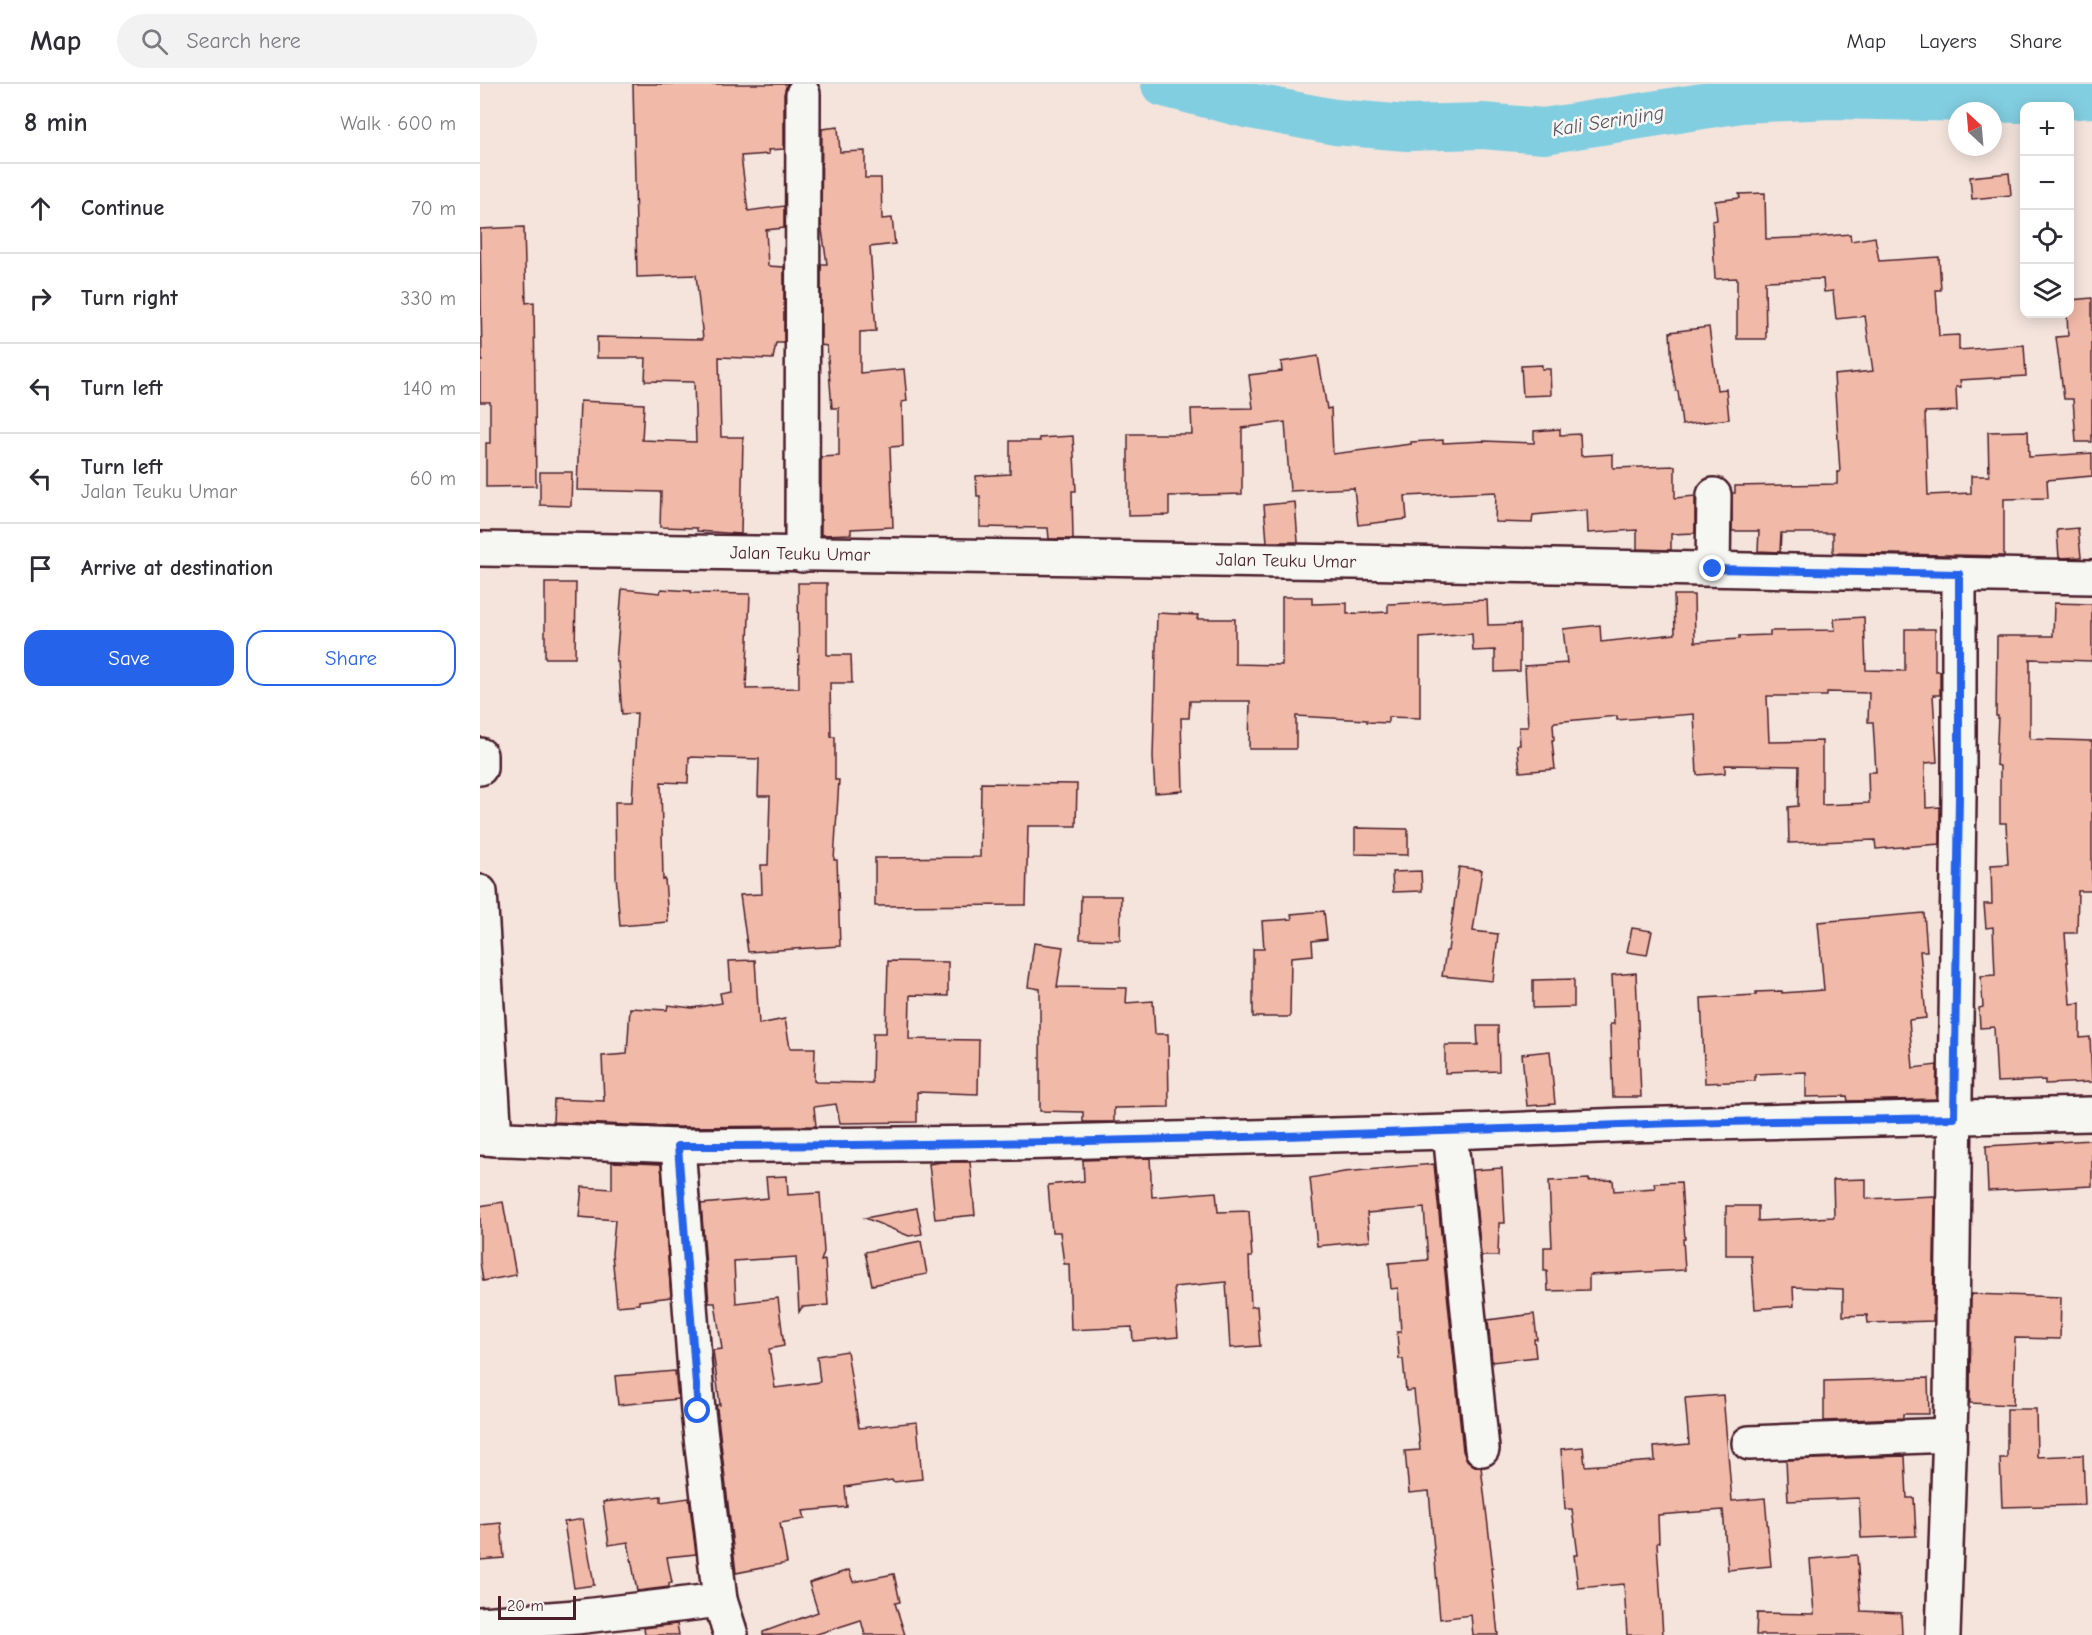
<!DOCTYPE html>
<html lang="en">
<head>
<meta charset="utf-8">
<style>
  body { margin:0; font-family:"Comic Neue",sans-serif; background:#f2f2f3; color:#2b2b33 }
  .controls { position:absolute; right:18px; top:18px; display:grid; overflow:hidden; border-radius:12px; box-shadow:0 3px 15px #0003 }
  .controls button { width:54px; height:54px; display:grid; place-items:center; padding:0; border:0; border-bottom:2px solid #e1e1e2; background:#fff; color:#2b2b33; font:30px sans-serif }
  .compass { position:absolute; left:1468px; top:18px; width:54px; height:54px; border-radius:50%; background:#fff; box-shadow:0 3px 15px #0003; rotate:334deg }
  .scale { position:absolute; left:18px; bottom:15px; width:78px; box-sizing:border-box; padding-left:6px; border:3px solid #4a1f2b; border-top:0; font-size:16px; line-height:21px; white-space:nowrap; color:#4a1f2b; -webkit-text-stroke:4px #f6f6f2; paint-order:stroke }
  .stop { position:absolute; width:18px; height:18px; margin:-14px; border:4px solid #2563eb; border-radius:50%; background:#fff }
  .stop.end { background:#2563eb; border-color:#fff; box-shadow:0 2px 6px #0008 }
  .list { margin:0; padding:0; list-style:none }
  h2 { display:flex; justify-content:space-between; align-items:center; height:78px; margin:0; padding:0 24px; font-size:26px }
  h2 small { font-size:20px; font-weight:400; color:#7c7c81 }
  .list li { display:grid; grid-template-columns:39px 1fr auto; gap:18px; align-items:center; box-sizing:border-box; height:90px; padding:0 24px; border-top:2px solid #e1e1e2 }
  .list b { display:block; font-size:22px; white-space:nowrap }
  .list p { margin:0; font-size:20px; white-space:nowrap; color:#7c7c81 }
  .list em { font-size:20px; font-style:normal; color:#7c7c81 }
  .actions { display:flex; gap:12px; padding:18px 24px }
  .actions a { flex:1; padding:14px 0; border:2px solid #2563eb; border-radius:18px; text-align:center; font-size:21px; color:#2563eb }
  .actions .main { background:#2563eb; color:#fff }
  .icon { flex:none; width:33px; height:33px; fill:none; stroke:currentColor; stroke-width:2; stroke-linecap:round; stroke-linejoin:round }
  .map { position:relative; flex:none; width:1612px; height:1551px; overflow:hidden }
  header { display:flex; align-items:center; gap:36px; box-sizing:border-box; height:84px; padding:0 30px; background:#fff; border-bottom:2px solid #e1e1e2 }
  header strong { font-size:28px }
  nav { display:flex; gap:33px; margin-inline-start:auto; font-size:21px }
  .search { width:420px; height:54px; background:#f2f2f3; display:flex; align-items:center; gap:15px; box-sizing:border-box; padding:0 21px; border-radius:33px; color:#7c7c81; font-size:22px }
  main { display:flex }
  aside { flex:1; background:#fff }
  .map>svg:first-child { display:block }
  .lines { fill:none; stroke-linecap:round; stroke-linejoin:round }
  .river { stroke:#82cee1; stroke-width:46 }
  .building { fill:#f1b9a7; stroke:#4a1f2b; stroke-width:1.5; fill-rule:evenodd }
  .minor-casing { stroke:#4a1f2b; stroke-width:38 }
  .major-casing { stroke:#4a1f2b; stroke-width:38 }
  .minor { stroke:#f6f6f2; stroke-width:33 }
  .major { stroke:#f6f6f2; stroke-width:33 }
  .route { stroke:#2563eb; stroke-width:8 }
  .labels { text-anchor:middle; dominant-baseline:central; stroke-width:5; stroke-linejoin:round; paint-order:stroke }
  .street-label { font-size:18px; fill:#4a1f2b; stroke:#f6f6f2 }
  .water-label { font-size:20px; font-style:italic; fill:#5b5462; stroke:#f6f6f2 }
</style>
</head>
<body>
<header>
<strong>Map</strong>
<div class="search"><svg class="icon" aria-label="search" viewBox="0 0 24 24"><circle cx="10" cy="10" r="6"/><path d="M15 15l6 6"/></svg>Search here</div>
<nav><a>Map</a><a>Layers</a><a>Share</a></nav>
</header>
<main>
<aside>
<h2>8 min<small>Walk · 600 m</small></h2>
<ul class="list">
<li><svg class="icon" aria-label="ahead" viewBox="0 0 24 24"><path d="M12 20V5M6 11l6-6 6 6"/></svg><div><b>Continue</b></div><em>70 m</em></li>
<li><svg class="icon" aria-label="right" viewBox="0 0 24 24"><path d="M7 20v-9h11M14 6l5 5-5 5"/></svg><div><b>Turn right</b></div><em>330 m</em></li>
<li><svg class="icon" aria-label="left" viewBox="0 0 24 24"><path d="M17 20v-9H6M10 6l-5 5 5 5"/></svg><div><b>Turn left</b></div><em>140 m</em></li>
<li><svg class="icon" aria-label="left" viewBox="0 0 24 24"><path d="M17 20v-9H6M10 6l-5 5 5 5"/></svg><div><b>Turn left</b><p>Jalan Teuku Umar</p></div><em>60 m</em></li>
<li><svg class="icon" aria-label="arrive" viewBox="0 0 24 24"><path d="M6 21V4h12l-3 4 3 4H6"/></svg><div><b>Arrive at destination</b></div></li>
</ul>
<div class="actions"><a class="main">Save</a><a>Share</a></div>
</aside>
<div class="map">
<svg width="1612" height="1551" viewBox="0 0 1612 1551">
  <rect width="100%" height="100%" fill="#f4e4dc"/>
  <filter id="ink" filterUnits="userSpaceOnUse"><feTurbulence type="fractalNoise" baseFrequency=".0167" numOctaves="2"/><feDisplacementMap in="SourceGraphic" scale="12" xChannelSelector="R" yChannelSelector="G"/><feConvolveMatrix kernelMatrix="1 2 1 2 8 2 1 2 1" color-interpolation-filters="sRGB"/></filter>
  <g filter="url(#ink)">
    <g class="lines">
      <polyline class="river" points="684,0 770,22 855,38 927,44 1002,42 1064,47 1261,16 1351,12 1539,16 1612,11"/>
    </g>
    <g class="building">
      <polygon points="153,0 307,0 304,10 304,65 288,66 289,70 261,72 268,127 304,122 304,144 286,146 288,182 304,183 304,259 296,259 293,275 239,273 241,353 263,353 261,450 217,447 217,444 180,443 181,408 97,406 100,317 164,320 162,356 216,358 214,298 165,297 166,274 117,274 117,253 223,255 216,191 157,193"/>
      <polygon points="358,43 360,68 385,67 385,94 401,94 402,135 412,134 415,160 390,163 396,247 380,248 380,289 424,285 427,317 422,318 423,362 410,363 413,443 371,445 371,450 341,451 341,373 359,372 359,324 352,324 347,262 341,261 341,184 342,180 347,180 341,139 342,45"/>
      <polygon points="1529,89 1531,111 1492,115 1490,93"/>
      <polygon points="1285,109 1286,155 1336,153 1370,150 1371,157 1395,153 1399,177 1459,173 1461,206 1456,206 1459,252 1479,251 1479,266 1544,261 1546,292 1480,296 1481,303 1476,303 1477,327 1445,328 1448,411 1491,409 1491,392 1509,392 1508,348 1548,347 1549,373 1612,369 1612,392 1567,396 1568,414 1524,415 1524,472 1353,469 1353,449 1301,449 1300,468 1278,467 1279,447 1252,447 1252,409 1255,409 1255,402 1357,400 1357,388 1360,388 1354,291 1393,287 1385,232 1356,235 1353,207 1344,208 1343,195 1285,197 1286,255 1257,255 1257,194 1235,195 1232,137 1237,136 1235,117 1260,114 1259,110"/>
      <polygon points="44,143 46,219 54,218 56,402 6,403 6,359 10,359 10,318 0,318 0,277 2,277 0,145"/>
      <polygon points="1612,214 1612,358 1596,358 1593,315 1584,315 1576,253 1588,252 1587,230 1590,230 1590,216"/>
      <polygon points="1229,243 1237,306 1246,305 1249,335 1202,341 1198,307 1196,307 1192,282 1190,248"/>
      <polygon points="838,272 847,325 851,324 853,370 931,360 931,358 963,356 963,359 1004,357 1054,359 1054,347 1080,345 1080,351 1100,350 1101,372 1133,370 1133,384 1195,382 1195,414 1215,412 1215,449 1191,450 1191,466 1157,465 1157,446 1108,449 1107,426 1053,431 1052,439 1015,438 1016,408 925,412 927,435 878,441 874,404 810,407 805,338 762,344 762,410 689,412 689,431 648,432 648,350 712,350 711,325 773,324 769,291 802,287 801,278"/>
      <polygon points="1062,281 1062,285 1070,285 1071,311 1043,312 1041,282"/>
      <polygon points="593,352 596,407 592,407 593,455 569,455 568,444 500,443 500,412 497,412 496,392 530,390 530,357 560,357 559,354"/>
      <polygon points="60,388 92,388 91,422 60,421"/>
      <polygon points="815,418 818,458 787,458 784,421"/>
      <polygon points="1598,444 1601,473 1579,474 1577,446"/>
      <polygon points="65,499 96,499 95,574 65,574"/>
      <polygon points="318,499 347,499 347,571 371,571 372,599 350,599 351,653 355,653 355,696 359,696 354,776 357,776 360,862 268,868 260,811 282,810 281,781 288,781 290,712 278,712 279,675 209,673 208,699 181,698 183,796 185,795 188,838 140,842 136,791 135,718 152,718 157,629 142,630 138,578 136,578 142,505 180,509 181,505 211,507 211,509 270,510 266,605 319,604"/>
      <path d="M1194 511H1214L1215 558 1259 555V552L1290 551V547L1355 546 1354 535 1384 533 1386 586 1425 587V545H1455V587H1460V611H1453L1457 678 1445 679 1446 724 1460 723V760L1396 765 1395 756 1309 759 1308 723 1318 722 1319 682 1245 681V689L1217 691 1214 630 1137 636V632L1075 638 1073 640 1074 656H1072L1075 685 1040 688 1037 661H1040L1039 643H1048L1045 582 1087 579 1083 545 1120 541 1121 558 1195 550ZM1347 608 1389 609 1388 638H1393L1396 688H1388L1389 719 1342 721V657L1289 658 1287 612H1347Z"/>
      <polygon points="802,513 832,513 832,520 867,519 867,530 908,528 908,520 1007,516 1008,541 1040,540 1040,587 1015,588 1015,566 993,567 992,550 940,554 940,634 908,633 908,639 887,638 887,636 816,632 816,665 769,665 770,617 710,617 709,634 701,634 703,707 675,709 673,673 677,529 718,531 717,535 755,535 755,580 802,581"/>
      <polygon points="1574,519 1612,520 1612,577 1550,575 1550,655 1612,657 1612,807 1598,807 1597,849 1585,849 1590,920 1600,919 1600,954 1610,953 1612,998 1565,1000 1565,996 1517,998 1514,943 1500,944 1499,924 1503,923 1501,892 1515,891 1513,843 1506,844 1504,820 1512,820 1511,781 1528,780 1526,739 1520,739 1520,682 1516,681 1518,632 1516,632 1517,552 1573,552"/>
      <polygon points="501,699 597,700 596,742 548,742 546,821 395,822 395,774 500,773"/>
      <polygon points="875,744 928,745 928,771 875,770"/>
      <polygon points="979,783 1002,786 993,847 1018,850 1013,897 962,892 966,867 968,867"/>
      <polygon points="941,787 942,807 913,808 912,788"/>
      <polygon points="601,812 641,812 640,856 600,855"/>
      <polygon points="844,827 847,855 832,857 833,871 811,873 810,933 773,933 773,865 784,865 782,837 812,835 811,830"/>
      <polygon points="1444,829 1447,867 1440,867 1446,934 1429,936 1433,984 1457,981 1456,1015 1368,1017 1367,1012 1326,1013 1326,988 1275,990 1275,997 1225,999 1221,914 1276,911 1276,908 1302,907 1302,909 1344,906 1338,838"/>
      <polygon points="1152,844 1172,847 1167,871 1147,868"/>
      <polygon points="554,859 583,863 577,903 647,904 646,919 673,917 675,950 688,950 689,1023 634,1024 634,1038 603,1038 603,1028 560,1027 560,905 548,903"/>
      <polygon points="275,876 279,940 305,935 310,964 335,964 334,997 336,998 392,999 393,949 406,949 408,877 468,878 468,912 430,911 429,955 499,956 498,1010 437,1008 437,1038 360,1039 356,1020 334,1023 336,1042 198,1043 73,1038 74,1015 124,1017 122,972 147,970 150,924 187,926 188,921 212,924 242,919 240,909 251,907 249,877"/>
      <polygon points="1156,889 1161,1013 1133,1013 1130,940 1134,940 1132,891"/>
      <polygon points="1094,895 1094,923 1053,924 1053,896"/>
      <polygon points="997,942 1018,942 1019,987 965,989 965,961 998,961"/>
      <polygon points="1070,967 1075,1020 1047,1022 1042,970"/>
      <polygon points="1612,1056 1612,1102 1508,1107 1506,1062"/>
      <polygon points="670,1074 672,1113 736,1108 738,1128 769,1127 772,1173 769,1173 771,1223 777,1222 780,1262 750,1264 746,1198 694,1203 698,1253 653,1257 652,1243 591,1246 589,1180 584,1180 580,1148 572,1148 568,1101 604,1097 603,1076"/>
      <polygon points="132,1078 181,1080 191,1213 159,1217 159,1220 137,1222 132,1170 135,1136 99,1133 102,1103 132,1105"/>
      <polygon points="462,1078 490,1078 495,1131 455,1135 449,1080"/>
      <polygon points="954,1080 983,1367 987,1376 994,1382 1001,1383 1013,1484 1011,1484 1018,1551 993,1551 991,1531 960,1535 949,1407 929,1409 925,1367 940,1366 934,1306 926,1307 923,1275 919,1275 917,1248 921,1248 918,1204 911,1205 909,1179 948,1176 944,1124 887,1129 890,1157 837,1162 830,1094 864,1088"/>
      <polygon points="1022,1084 1025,1139 1019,1139 1018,1172 1001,1172 993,1086"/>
      <polygon points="307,1092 308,1111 340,1109 344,1168 341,1177 345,1176 348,1221 322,1223 319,1228 316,1173 254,1177 256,1219 298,1214 304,1262 289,1265 295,1304 340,1298 337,1272 367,1267 379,1344 437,1338 442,1395 413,1398 412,1396 365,1403 367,1423 323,1427 325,1435 300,1439 307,1479 256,1489 237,1325 236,1321 240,1321 233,1266 242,1265 235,1219 229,1219 221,1120 288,1114 286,1093"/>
      <polygon points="1109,1095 1109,1097 1133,1096 1134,1107 1175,1104 1174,1099 1201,1098 1205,1155 1203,1155 1205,1186 1109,1191 1109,1206 1068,1207 1067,1187 1064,1187 1064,1163 1072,1163 1069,1097"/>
      <polygon points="1386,1095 1386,1115 1455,1112 1453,1237 1388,1239 1387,1231 1363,1232 1363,1205 1313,1203 1314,1222 1275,1225 1271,1171 1246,1171 1246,1122 1278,1122 1278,1137 1354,1133 1353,1096"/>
      <polygon points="23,1118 36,1191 3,1197 0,1177 0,1122"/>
      <polygon points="437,1124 442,1150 429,1152 385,1134"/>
      <polygon points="441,1157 447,1190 392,1201 385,1168"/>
      <polygon points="1491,1210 1581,1213 1580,1255 1535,1254 1533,1321 1490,1319"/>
      <polygon points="1054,1230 1057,1255 1054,1255 1056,1273 1012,1278 1008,1236"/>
      <polygon points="195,1287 198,1315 138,1321 135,1292"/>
      <polygon points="1448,1294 1449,1330 1423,1330 1423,1334 1344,1337 1344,1297"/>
      <polygon points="1243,1311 1252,1417 1285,1414 1291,1482 1248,1486 1243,1426 1178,1431 1179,1458 1177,1459 1183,1551 1147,1551 1144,1500 1098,1504 1094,1471 1098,1471 1092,1425 1085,1425 1081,1365 1103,1363 1105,1382 1175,1377 1174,1363 1209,1360 1205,1314"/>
      <polygon points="1527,1325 1556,1325 1557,1373 1603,1371 1605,1421 1522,1423 1520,1374 1527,1374"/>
      <polygon points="1425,1372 1427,1414 1434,1414 1436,1452 1381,1454 1379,1414 1308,1417 1306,1376"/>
      <polygon points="181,1412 181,1418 209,1414 216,1470 187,1473 192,1499 189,1499 189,1503 157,1507 148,1458 129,1461 123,1418"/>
      <polygon points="103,1435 114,1501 94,1504 84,1438"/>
      <polygon points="21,1439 24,1474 0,1476 0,1441"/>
      <polygon points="1377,1471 1381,1527 1421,1529 1422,1551 1276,1551 1277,1529 1334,1530 1330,1475"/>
      <polygon points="369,1486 373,1498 414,1490 420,1518 415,1519 425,1551 385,1551 381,1536 334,1551 283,1551 283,1548 338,1528 329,1499"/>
      <polygon points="197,1540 199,1551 165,1551 164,1544"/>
    </g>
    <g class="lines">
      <g class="minor-casing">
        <g id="minor">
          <polyline points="322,471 323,10"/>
          <polyline points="1233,485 1234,411"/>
          <polyline points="0,684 0,671"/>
          <polyline points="0,808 15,1055"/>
          <polyline points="970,1048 1002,1365"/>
          <polyline points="0,1054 198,1062 532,1059 970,1048 1143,1041 1612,1030"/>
          <polyline points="198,1062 218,1327 240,1516 251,1551"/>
          <polyline points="1269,1359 1470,1351"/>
          <polyline points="0,1540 96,1533 240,1516"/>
          <polyline points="1463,1551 1471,1317 1479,712 1479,490"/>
        </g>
      </g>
      <g class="major-casing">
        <polyline id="major" points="0,465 874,478 1612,493"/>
      </g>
      <use href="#minor" class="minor"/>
      <use href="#major" class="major"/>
    </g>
  </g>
  <g class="lines" filter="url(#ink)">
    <path class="route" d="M218 1327 198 1062C512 1062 826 1052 1140 1041 1252 1037 1363 1036 1474 1034L1479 712V490L1233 485"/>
  </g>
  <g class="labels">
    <g class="street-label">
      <text transform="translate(320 470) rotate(1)">Jalan Teuku Umar</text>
      <text transform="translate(806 477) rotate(1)">Jalan Teuku Umar</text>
    </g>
    <g class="water-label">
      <text transform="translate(1128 37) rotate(-9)">Kali Serinjing</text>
    </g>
  </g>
</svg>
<div class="controls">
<button>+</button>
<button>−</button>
<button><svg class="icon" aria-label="locate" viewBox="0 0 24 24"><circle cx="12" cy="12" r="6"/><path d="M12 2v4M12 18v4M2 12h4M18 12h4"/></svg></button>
<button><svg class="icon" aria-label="layers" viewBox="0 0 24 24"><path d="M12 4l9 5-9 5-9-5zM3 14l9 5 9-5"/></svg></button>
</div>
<svg class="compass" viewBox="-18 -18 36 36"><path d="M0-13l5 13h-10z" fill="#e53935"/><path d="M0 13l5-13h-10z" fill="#7c7c81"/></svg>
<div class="scale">20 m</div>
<div class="stop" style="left:218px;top:1327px"></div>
<div class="stop end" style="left:1233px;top:485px"></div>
</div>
</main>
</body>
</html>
